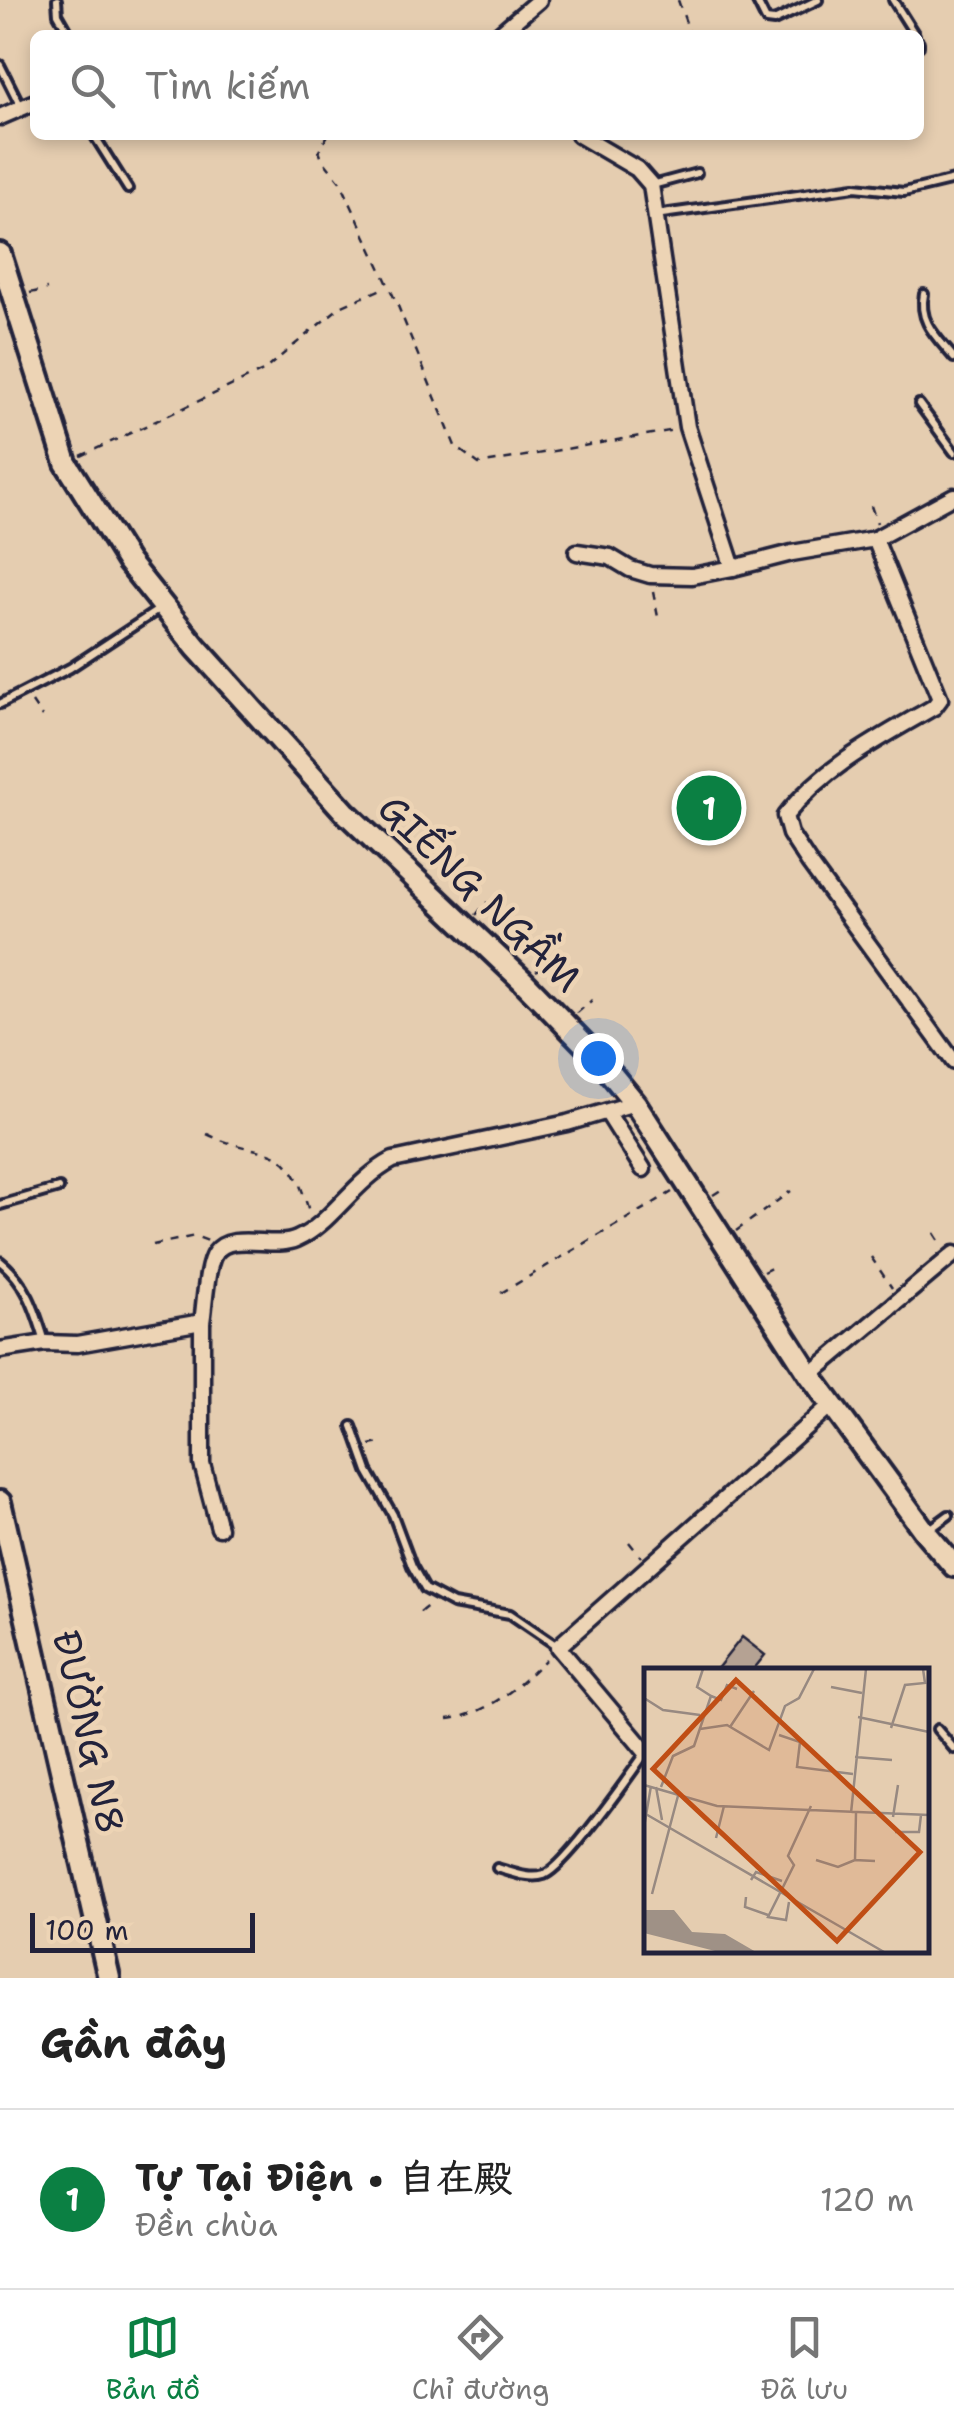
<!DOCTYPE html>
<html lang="vi">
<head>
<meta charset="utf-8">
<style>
  body { margin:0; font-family:"Shantell Sans","LXGW WenKai TC",sans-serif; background:#f2f2f2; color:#222 }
  .scale { position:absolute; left:30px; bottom:25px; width:225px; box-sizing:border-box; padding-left:10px; border:5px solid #22223b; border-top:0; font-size:28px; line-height:35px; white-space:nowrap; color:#22223b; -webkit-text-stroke:8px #edd4b5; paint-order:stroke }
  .you { position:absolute; left:598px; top:1058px; width:35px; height:35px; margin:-25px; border:8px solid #fff; border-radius:50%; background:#1a73e8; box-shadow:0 0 0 15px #1a73e833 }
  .badge { display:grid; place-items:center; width:65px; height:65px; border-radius:50%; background:#0b8043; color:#fff; font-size:32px; font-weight:700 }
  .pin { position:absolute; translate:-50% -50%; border:5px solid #fff; box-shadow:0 2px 10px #0006 }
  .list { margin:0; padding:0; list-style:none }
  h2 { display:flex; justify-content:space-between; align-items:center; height:130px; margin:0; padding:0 40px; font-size:42px }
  h2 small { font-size:32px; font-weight:400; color:#767676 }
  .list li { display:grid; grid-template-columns:65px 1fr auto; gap:30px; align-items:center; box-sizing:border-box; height:180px; padding:0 40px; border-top:2px solid #e0e0e0 }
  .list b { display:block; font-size:38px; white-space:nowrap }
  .list p { margin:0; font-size:32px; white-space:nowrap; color:#767676 }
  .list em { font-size:32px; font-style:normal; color:#767676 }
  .icon { flex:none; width:55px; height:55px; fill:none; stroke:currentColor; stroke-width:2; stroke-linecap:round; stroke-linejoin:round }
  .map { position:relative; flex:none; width:954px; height:1978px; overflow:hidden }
  .search { position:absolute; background:#fff; box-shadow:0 5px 15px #0003; left:30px; right:30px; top:30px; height:110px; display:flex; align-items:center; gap:25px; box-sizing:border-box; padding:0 35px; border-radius:15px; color:#767676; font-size:38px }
  .sheet { height:310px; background:#fff }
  nav { display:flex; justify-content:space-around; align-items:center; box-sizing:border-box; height:140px; border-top:2px solid #e0e0e0; background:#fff; font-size:28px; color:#767676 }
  nav a { display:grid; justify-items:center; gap:5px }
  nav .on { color:#0b8043 }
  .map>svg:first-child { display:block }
  .building { fill:#b5a293; stroke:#22223b; stroke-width:2.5 }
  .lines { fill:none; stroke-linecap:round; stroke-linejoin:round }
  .lane-casing { stroke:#22223b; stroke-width:14 }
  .street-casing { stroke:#22223b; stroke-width:21 }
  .secondary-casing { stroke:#22223b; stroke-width:28 }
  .path { stroke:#22223b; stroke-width:2.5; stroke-dasharray:8 8; stroke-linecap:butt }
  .lane { stroke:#edd4b5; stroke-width:6 }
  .street { stroke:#edd4b5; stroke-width:14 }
  .secondary { stroke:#edd4b5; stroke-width:20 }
  .labels { text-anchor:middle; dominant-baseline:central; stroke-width:9; stroke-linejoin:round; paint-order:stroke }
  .street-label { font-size:38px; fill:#22223b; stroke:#edd4b5 }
  .inset-road { fill:none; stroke:#978981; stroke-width:2.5 }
  .view { fill:#c04e15; fill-opacity:0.15; stroke:#c04e15; stroke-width:5 }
  .inset-edge { fill:none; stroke:#22223b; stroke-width:5 }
</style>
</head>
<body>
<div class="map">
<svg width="954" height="1978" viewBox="0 0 954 1978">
  <rect width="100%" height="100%" fill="#e5cdb0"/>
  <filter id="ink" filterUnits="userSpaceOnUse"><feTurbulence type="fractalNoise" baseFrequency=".01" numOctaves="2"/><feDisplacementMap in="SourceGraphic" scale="20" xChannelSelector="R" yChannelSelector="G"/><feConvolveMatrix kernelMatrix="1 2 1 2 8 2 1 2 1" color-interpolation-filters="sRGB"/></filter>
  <g filter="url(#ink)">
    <polygon class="building" points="742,1637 765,1655 753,1670 716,1670"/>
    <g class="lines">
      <g class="lane-casing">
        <g id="lane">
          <polyline points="57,0 58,14 70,35"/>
          <polyline points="756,0 766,20 774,21 818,0"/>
          <polyline points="893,0 915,35"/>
          <polyline points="919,42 919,46"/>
          <polyline points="0,65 21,107"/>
          <polyline points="94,135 128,189"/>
          <polyline points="652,185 697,173"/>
          <polyline points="655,215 855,187 904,192 954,180"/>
          <path d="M924 294C918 322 937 337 954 358"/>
          <polyline points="919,404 954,452"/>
          <polyline points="0,704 70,668 158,610"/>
          <polyline points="0,1205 59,1188"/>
          <path d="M0 1261C27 1283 35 1309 45 1342"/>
          <polyline points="352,1426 368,1471 393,1515 412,1566 425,1589 453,1604 510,1614 557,1646"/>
          <polyline points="930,1529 949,1515"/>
          <polyline points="937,1729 954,1749"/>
          <path d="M497 1868C512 1872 530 1880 544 1875 566 1866 630 1775 646 1752"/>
        </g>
      </g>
      <g class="street-casing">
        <g id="street">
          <polyline points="498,35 539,0"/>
          <polyline points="0,117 35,102"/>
          <polyline points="579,135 637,169 651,185 687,427 733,568 792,553 875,539 954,496"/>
          <path d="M875 539 940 699 934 707C880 738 825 766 785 816L790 834 809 863 954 1062"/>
          <polyline points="577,552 610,557 630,569 650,575 692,576 733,568"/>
          <polyline points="607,1112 643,1169"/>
          <polyline points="202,1322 202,1464 219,1528"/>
          <path d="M0 1350 45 1343 77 1344 202 1322C205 1305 206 1265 215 1253 231 1230 273 1250 297 1239 331 1224 353 1181 393 1160L567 1123 635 1103"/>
          <polyline points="810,1375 954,1254"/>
          <polyline points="646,1752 558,1647 833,1403"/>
        </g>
      </g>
      <g class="secondary-casing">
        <g id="secondary">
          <polyline points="0,254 66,463 128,562 196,647 345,812 522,980 599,1059 635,1103 810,1375 925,1532 954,1566"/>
          <polyline points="0,1502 109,1978"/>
        </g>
      </g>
      <g class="path">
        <polyline points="678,0 690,34"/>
        <polyline points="328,135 319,151 322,159 341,183 398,306 455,446 479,464 675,430"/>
        <polyline points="30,293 47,289"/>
        <polyline points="81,456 263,371 340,307 386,287"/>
        <polyline points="871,506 877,523"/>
        <polyline points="653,592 659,622"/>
        <polyline points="32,702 42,717"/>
        <polyline points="476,915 487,902"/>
        <polyline points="536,971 554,960"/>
        <polyline points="577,1013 592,1000"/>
        <path d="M207 1134C267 1163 287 1132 310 1215"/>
        <polyline points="713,1195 724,1188"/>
        <polyline points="736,1231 791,1191"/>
        <polyline points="934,1233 941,1244"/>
        <polyline points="153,1245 195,1236 208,1241"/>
        <polyline points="871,1257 892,1288"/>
        <polyline points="763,1272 773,1267"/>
        <polyline points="501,1293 672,1192"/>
        <polyline points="370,1445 380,1443"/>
        <polyline points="629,1542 641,1557"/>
        <polyline points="420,1612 429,1605"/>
        <path d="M448 1719C487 1715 519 1686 546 1659"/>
      </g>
      <use href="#lane" class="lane"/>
      <use href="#street" class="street"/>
      <use href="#secondary" class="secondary"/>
    </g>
  </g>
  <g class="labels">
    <g class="street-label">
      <text transform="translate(480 893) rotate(44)">GIẾNG NGẦM</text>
      <text transform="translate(89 1732) rotate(77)">ĐƯỜNG N8</text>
    </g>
  </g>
  <g transform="translate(644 1668)">
    <rect width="285" height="285" fill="#e5cdb0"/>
    <path d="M0 242H30L48 264 81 266 112 284H75L0 265Z" fill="#9f9186"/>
    <path class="inset-road" d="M187 19 218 25M67 28 77 32 83 17 93 21M0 30 19 42 56 47M214 49 285 64M86 59 110 23M247 60 261 17 281 15 279 1M56 61 83 57 125 82 141 38 155 30 170 1M135 67 156 74 153 99 209 106M211 89 248 92M0 117 73 138 285 147M12 119 18 152M17 119 29 88 50 78 67 28 53 19 59 1M0 145 240 284M207 145 222 1M212 145 211 192 231 193M249 149 254 117M0 159 7 118M251 164H275L277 147M72 170 80 138M172 192 194 199 211 192M107 212 112 204 138 213M8 226 35 124M102 229 101 239 124 247M145 234 142 252 124 249 150 197 144 188 167 138"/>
    <path class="view" d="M92 12 276 184 193 273 9 101Z"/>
    <rect width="285" height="285" class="inset-edge"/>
  </g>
</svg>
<div class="scale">100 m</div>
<div class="you"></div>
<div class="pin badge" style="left:709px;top:808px">1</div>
<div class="search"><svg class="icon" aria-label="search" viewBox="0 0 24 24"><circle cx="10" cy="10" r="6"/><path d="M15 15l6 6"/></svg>Tìm kiếm</div>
</div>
<section class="sheet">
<h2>Gần đây<small></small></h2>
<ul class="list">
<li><span class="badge">1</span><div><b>Tự Tại Điện • 自在殿</b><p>Đền chùa</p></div><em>120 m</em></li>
</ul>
</section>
<nav>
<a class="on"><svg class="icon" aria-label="map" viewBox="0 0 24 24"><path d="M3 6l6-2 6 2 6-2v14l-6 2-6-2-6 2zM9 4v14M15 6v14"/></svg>Bản đồ</a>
<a><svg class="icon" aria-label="directions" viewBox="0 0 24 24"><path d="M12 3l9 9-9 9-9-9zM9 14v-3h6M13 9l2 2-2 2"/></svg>Chỉ đường</a>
<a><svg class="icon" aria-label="saved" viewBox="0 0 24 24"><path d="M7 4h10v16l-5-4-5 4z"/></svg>Đã lưu</a>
</nav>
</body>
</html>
